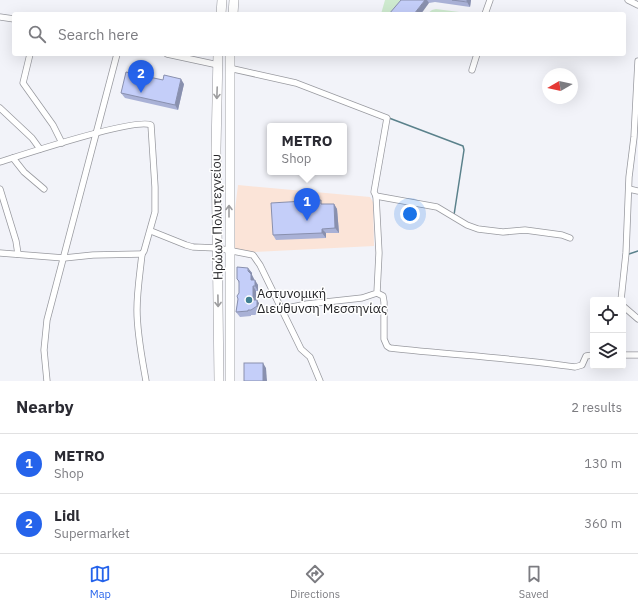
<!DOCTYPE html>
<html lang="en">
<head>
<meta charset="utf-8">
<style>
  body { margin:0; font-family:"IBM Plex Sans",sans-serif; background:#f7f7f7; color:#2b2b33 }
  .controls { position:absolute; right:12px; bottom:12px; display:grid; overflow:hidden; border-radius:4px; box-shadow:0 4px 16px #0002 }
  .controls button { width:36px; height:36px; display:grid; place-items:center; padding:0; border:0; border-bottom:1px solid #e1e1e2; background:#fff; color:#2b2b33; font:20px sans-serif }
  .compass { position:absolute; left:542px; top:68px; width:36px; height:36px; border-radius:50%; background:#fff; box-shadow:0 4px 16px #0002; rotate:261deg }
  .you { position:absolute; left:410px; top:214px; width:14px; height:14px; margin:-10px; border:3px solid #fff; border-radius:50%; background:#1a73e8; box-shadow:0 0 0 6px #1a73e833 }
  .badge { display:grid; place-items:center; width:26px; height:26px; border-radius:50%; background:#2563eb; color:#fff; font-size:13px; font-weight:700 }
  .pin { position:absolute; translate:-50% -33px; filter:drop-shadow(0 1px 2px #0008) }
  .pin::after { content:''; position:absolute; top:21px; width:14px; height:12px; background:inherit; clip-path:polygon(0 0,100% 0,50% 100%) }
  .popup { position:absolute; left:267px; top:123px; width:80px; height:52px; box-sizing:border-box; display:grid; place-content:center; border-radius:4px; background:#fff; filter:drop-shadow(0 1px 3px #0005); font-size:13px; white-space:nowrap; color:#7c7c81 }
  .popup b { font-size:15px; color:#2b2b33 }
  .popup::after { content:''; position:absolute; left:50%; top:100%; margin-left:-8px; border:8px solid transparent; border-top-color:#fff }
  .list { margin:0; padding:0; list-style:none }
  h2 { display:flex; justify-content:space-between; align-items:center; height:52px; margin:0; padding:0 16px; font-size:17px }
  h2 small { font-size:13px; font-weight:400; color:#7c7c81 }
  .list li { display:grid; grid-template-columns:26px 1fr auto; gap:12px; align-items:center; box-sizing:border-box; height:60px; padding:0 16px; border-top:1px solid #e1e1e2 }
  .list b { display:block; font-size:15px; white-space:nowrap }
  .list p { margin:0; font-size:13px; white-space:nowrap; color:#7c7c81 }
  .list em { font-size:13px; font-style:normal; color:#7c7c81 }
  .icon { flex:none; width:22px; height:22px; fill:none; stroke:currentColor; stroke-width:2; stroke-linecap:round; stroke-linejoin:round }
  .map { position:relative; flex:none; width:638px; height:381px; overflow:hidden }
  .search { position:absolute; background:#fff; box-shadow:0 4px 16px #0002; left:12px; right:12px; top:12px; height:44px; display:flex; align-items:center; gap:10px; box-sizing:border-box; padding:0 14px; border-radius:4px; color:#7c7c81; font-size:15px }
  .sheet { height:172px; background:#fff }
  nav { display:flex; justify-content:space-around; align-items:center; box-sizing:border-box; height:56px; border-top:1px solid #e1e1e2; background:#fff; font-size:11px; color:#7c7c81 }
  nav a { display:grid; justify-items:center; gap:2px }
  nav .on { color:#2563eb }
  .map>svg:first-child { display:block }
  .commercial { fill:#fbe4d8 }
  .green { fill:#ceeacf }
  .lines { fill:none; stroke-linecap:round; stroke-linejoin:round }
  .stream { stroke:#5a818b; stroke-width:1.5 }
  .minor-casing { stroke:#999aa0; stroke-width:7 }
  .primary-casing { stroke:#999aa0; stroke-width:10 }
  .minor { stroke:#fff; stroke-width:5.5 }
  .primary { stroke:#fff; stroke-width:9 }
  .wall { fill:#a9b1d6 }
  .shaded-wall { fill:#8990ae }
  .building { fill:#c4cef9; stroke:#8990ae }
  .oneway { stroke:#9d9d9f }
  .poi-dot { fill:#408093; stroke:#fff; stroke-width:1.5 }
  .labels { text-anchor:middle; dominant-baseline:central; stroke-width:3; stroke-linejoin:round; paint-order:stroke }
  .street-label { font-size:13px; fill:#262629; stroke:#fff }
  .poi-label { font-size:13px; fill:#262629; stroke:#fff; text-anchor:start }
</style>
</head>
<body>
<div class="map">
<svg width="638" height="381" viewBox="0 0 638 381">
  <rect width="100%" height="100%" fill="#f2f3f9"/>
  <polygon class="commercial" points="238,185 370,197 373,202 374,246 253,252 234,249 234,218"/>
  <g class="green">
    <polygon points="385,0 409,0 397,14 381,14"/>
    <polygon points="436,9 467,13 469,14 427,14 432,10"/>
  </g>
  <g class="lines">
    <g class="stream">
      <polyline points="389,118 463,146 464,150 454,215"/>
      <polyline points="629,254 638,251"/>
    </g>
    <g class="minor-casing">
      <g id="minor">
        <polyline points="628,0 638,5"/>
        <polyline points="485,14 490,0"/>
        <polyline points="0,17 14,19"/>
        <polyline points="30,54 23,83 53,125 62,143"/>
        <polyline points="167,54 218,65"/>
        <polyline points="229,68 296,83 387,118 374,192 376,196 379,253 377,293 362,298 307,304 282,309"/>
        <polyline points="472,70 477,54"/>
        <polyline points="0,108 32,138 40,149"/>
        <polyline points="13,158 24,172 44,189"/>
        <path d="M0 162C22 155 136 117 151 125L155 187V212L144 251 142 254C140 273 137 291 137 310 137 334 142 358 146 381"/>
        <polyline points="0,189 16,241 18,254"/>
        <polyline points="629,189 638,191"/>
        <polyline points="376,196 437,207 467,225 478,229 503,232 525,230 562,235 570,238"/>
        <polyline points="151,231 186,245 193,247 217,248 253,255 260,265 301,349 310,357 320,381"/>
        <polyline points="0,253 64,258 93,255 142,254"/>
        <path d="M377 293 383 296 384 302V339L387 346 390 348C452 355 514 358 575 367L582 365 586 356 593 355"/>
        <polyline points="621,300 626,253 629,177 634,137 638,61"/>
        <polyline points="623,306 638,319"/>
        <polyline points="623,355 638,355"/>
        <polyline points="47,381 44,350 47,320 117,54"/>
      </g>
    </g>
    <g class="primary-casing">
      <g id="primary">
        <polyline points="221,14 222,0"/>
        <polyline points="233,14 234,0"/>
        <polyline points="218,54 216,149 219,381"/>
        <polyline points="230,54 230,381"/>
      </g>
    </g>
    <use href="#minor" class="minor"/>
    <use href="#primary" class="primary"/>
  </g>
  <g class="wall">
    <polygon points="401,0 471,0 470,7 435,2 429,3"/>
    <polygon points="163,80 184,84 178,110 125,98 121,93"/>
    <polygon points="334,204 337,209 339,233 326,233 326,238 276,240 273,235"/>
    <polygon points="248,268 252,273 252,275 254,279 254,280 258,285 258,291 256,291 256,300 257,300 260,305 260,311 255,315 251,315 251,316 240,317 236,312 239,293 239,283 237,279"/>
  </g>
  <g class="shaded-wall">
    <polygon points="425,0 427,0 429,3 421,14 414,14"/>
    <polygon points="467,0 471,0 470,7 467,2"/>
    <polygon points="181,79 184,84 178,110 175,105"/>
    <polygon points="334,204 337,209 339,233 335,228"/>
    <polygon points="322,229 326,233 326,238 322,233"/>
    <polygon points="248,268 252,273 252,275 254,279 255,285 251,280"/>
    <polygon points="255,280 258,285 258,291 255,286"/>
    <polygon points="253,286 256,291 256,305 253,300"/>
    <polygon points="257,300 260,305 260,311 257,306"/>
    <polygon points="263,363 266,368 267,381 263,381"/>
  </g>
  <g class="building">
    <polygon points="401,0 425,0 414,14 389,14"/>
    <polygon points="452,0 467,0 467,2"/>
    <polygon points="126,72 163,80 164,75 181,79 175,105 121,93"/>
    <polygon points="321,200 321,204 334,204 335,228 322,229 322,233 273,235 271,203"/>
    <polygon points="237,267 248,268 248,271 251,274 251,280 255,280 255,286 253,286 253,300 257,300 257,306 251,310 248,310 248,311 236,312 238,299 237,296 239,293 239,281 237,279"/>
    <rect x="244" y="363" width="19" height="18"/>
  </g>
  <defs><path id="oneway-shaft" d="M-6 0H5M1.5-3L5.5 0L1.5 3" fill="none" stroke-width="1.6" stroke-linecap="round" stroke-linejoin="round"/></defs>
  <g class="oneway">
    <use href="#oneway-shaft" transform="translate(217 93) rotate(92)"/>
    <use href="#oneway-shaft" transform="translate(229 211) rotate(-90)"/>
    <use href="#oneway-shaft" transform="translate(218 301) rotate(89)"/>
  </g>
  <circle class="poi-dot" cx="249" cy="300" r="4"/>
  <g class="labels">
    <g class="street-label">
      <text transform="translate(217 217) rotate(-91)">Ηρώων Πολυτεχνείου</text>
    </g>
    <g class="poi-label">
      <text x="257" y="293">Αστυνομική<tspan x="257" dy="15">Διεύθυνση Μεσσηνίας</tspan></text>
    </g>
  </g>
</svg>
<div class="controls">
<button><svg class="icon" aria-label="locate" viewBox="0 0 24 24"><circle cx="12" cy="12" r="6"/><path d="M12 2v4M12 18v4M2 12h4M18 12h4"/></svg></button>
<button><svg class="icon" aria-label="layers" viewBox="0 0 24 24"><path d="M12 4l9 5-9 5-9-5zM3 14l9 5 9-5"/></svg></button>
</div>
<svg class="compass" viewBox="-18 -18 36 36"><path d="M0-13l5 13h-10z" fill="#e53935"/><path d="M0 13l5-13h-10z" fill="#7c7c81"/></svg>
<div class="you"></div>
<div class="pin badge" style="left:307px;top:221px">1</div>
<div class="popup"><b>METRO</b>Shop</div>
<div class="pin badge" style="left:141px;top:93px">2</div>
<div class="search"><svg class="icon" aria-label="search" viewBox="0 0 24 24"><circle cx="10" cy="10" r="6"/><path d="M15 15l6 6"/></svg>Search here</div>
</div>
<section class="sheet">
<h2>Nearby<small>2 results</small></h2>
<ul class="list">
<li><span class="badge">1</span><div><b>METRO</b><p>Shop</p></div><em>130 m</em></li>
<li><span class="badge">2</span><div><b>Lidl</b><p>Supermarket</p></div><em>360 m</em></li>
</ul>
</section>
<nav>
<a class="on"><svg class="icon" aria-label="map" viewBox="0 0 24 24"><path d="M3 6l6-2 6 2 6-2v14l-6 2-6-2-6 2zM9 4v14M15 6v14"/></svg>Map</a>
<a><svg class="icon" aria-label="directions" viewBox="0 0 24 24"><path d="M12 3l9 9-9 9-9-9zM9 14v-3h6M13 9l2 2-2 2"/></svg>Directions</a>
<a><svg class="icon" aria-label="saved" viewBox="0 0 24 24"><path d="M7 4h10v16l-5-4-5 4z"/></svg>Saved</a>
</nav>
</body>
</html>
